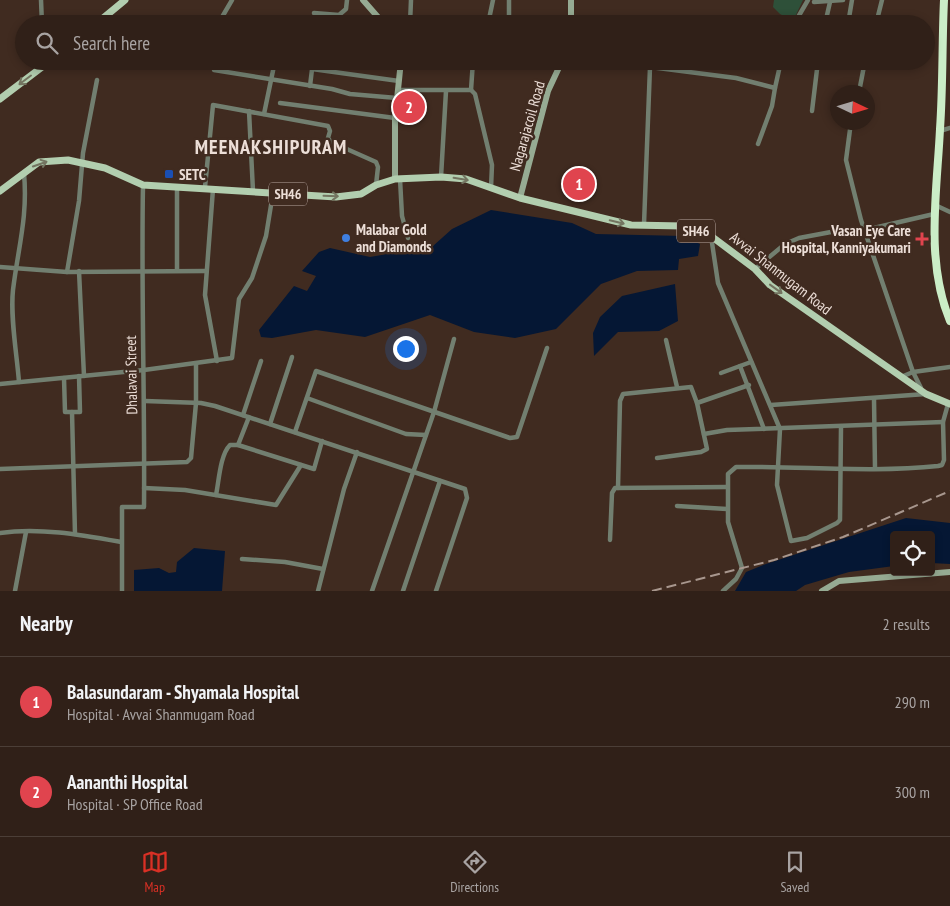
<!DOCTYPE html>
<html lang="en">
<head>
<meta charset="utf-8">
<style>
  body { margin:0; font-family:"PT Sans Narrow",sans-serif; background:#3c2d25; color:#f1f3f6 }
  .controls { position:absolute; right:15px; bottom:15px; display:grid; overflow:hidden; border-radius:5px; box-shadow:0 2px 8px #0003 }
  .controls button { width:45px; height:45px; display:grid; place-items:center; padding:0; border:0; border-bottom:1px solid #4b3e37; background:#302018; color:#f1f3f6; font:25px sans-serif }
  .compass { position:absolute; left:830px; top:85px; width:45px; height:45px; border-radius:50%; background:#302018; box-shadow:0 2px 8px #0003; rotate:94deg }
  .you { position:absolute; left:405px; top:348px; width:18px; height:18px; margin:-12px; border:4px solid #fff; border-radius:50%; background:#1a73e8; box-shadow:0 0 0 8px #1a73e833 }
  .badge { display:grid; place-items:center; width:32px; height:32px; border-radius:50%; background:#d93025; color:#fff; font-size:16px; font-weight:700 }
  .pin { position:absolute; translate:-50% -50%; border:2px solid #fff; box-shadow:0 1px 5px #0006 }
  .list { margin:0; padding:0; list-style:none }
  h2 { display:flex; justify-content:space-between; align-items:center; height:65px; margin:0; padding:0 20px; font-size:21px }
  h2 small { font-size:16px; font-weight:400; color:#a8a3a2 }
  .list li { display:grid; grid-template-columns:32px 1fr auto; gap:15px; align-items:center; box-sizing:border-box; height:90px; padding:0 20px; border-top:1px solid #4b3e37 }
  .list b { display:block; font-size:19px; white-space:nowrap }
  .list p { margin:0; font-size:16px; white-space:nowrap; color:#a8a3a2 }
  .list em { font-size:16px; font-style:normal; color:#a8a3a2 }
  .icon { flex:none; width:28px; height:28px; fill:none; stroke:currentColor; stroke-width:2; stroke-linecap:round; stroke-linejoin:round }
  .map { position:relative; flex:none; width:950px; height:591px; overflow:hidden }
  .search { position:absolute; background:#302018; box-shadow:0 2px 8px #0003; left:15px; right:15px; top:15px; height:55px; display:flex; align-items:center; gap:12px; box-sizing:border-box; padding:0 18px; border-radius:28px; color:#a8a3a2; font-size:19px }
  .sheet { height:245px; background:#302018 }
  nav { display:flex; justify-content:space-around; align-items:center; box-sizing:border-box; height:70px; border-top:1px solid #4b3e37; background:#302018; font-size:14px; color:#a8a3a2 }
  nav a { display:grid; justify-items:center; gap:2px }
  nav .on { color:#d93025 }
  .map>svg:first-child { display:block }
  .green { fill:#2e5039 }
  .water { fill:#051734 }
  .lines { fill:none; stroke-linecap:round; stroke-linejoin:round }
  .street { stroke:#727f70; stroke-width:4.5 }
  .secondary { stroke:#96ab93; stroke-width:6 }
  .primary { stroke:#b2ceaf; stroke-width:7 }
  .highway { stroke:#cbedc7; stroke-width:8 }
  .rail { stroke:#a8978e; stroke-width:2; stroke-dasharray:10 5; stroke-linecap:butt }
  .oneway { stroke:#737460 }
  .transit-dot { fill:#1a4fb4; stroke:#402b20; stroke-width:2 }
  .shop-dot { fill:#3f7fe0; stroke:#402b20; stroke-width:2 }
  .health-dot { fill:#e0444e; stroke:#402b20; stroke-width:2 }
  .labels { text-anchor:middle; dominant-baseline:central; stroke-width:5; stroke-linejoin:round; paint-order:stroke }
  .shield { fill:#402b20; stroke:#b8a8a0; stroke-width:1 }
  .shield-label { font-size:14px; font-weight:bold; fill:#ecded7 }
  .street-label { font-size:15px; fill:#ecded7; stroke:#402b20 }
  .poi-label { font-size:15px; font-weight:bold; fill:#ecded7; stroke:#402b20; text-anchor:start }
  .district-label { font-size:20px; font-weight:bold; letter-spacing:1px; fill:#ecded7; stroke:#402b20 }
</style>
</head>
<body>
<div class="map">
<svg width="950" height="591" viewBox="0 0 950 591">
  <rect width="100%" height="100%" fill="#402b20"/>
  <polygon class="green" points="774,0 803,0 793,21 780,14 773,7"/>
  <g class="water">
    <polygon points="491,210 572,223 596,234 683,236 700,244 698,256 679,259 678,270 637,271 601,284 556,329 515,338 474,332 430,315 365,337 316,330 272,338 261,337 259,330 294,286 307,291 316,276 302,271 319,252 330,248 370,257 433,246 452,229"/>
    <polygon points="675,284 678,321 659,331 618,332 594,356 593,333 600,317 622,296"/>
    <polygon points="906,518 950,523 950,564 931,563 931,535 894,535 894,566 849,572 805,585 796,591 735,591 746,572 766,564"/>
    <polygon points="194,548 225,551 222,591 134,591 134,570 159,568 169,573 176,572 177,562"/>
  </g>
  <g class="lines">
    <g class="street">
      <polyline points="41,0 42,24"/>
      <polyline points="509,0 509,24"/>
      <polyline points="814,2 843,0"/>
      <polyline points="314,13 339,15 346,9 347,0"/>
      <polyline points="218,24 232,0"/>
      <polyline points="410,24 411,0"/>
      <polyline points="488,24 493,0"/>
      <polyline points="794,24 808,0"/>
      <polyline points="825,24 830,2"/>
      <polyline points="848,24 852,0"/>
      <polyline points="876,24 882,0"/>
      <polyline points="214,61 214,70 332,89 350,94 397,98"/>
      <polyline points="390,61 401,62"/>
      <polyline points="650,67 736,78 775,88 781,61"/>
      <polyline points="312,69 399,81"/>
      <polyline points="310,86 313,61"/>
      <polyline points="398,90 471,90 475,94 492,165 491,188"/>
      <polyline points="471,90 473,61"/>
      <polyline points="859,92 865,61"/>
      <polyline points="280,103 395,118"/>
      <polyline points="249,111 253,191"/>
      <polyline points="812,111 818,61"/>
      <polyline points="264,114 275,61"/>
      <polyline points="851,122 846,160 861,220 913,372 921,388"/>
      <polyline points="940,131 950,128"/>
      <polyline points="758,144 772,106 775,88"/>
      <polyline points="441,177 446,91"/>
      <polyline points="400,179 402,216 408,238"/>
      <polyline points="205,187 213,105 328,126 330,131 328,138 331,142 376,162 378,167 376,185"/>
      <polyline points="213,189 205,295 217,361"/>
      <polyline points="935,205 950,212"/>
      <polyline points="644,224 650,67 645,61"/>
      <polyline points="711,236 718,283 780,429 777,485 791,541 807,538 837,523 840,520 841,427"/>
      <polyline points="0,267 67,272 206,271"/>
      <polyline points="755,269 785,244 799,238 831,232 865,230 934,214"/>
      <polyline points="177,270 177,188"/>
      <polyline points="79,271 84,376"/>
      <polyline points="67,272 79,201 83,153 97,80"/>
      <polyline points="666,340 677,387"/>
      <polyline points="751,362 740,366 764,429"/>
      <polyline points="721,373 740,366"/>
      <polyline points="901,377 913,372 950,367"/>
      <polyline points="64,378 65,412 72,412"/>
      <path d="M19 382C17 355 10 317 13 290 18 248 28 217 24 173"/>
      <polyline points="0,384 144,370 232,358 239,299 252,278 266,236 273,193"/>
      <polyline points="307,398 406,434 426,435"/>
      <polyline points="874,399 875,468"/>
      <polyline points="145,401 201,403 215,406 465,489 467,498 436,591"/>
      <polyline points="697,403 749,385"/>
      <polyline points="771,405 926,394"/>
      <polyline points="243,415 261,361"/>
      <polyline points="270,424 292,357"/>
      <polyline points="295,432 316,371 510,438 517,437 547,348"/>
      <polyline points="704,434 727,430 943,422"/>
      <polyline points="238,445 249,417"/>
      <polyline points="0,469 187,462 191,458 196,403 196,364"/>
      <polyline points="144,488 185,490 276,505 301,465"/>
      <polyline points="618,488 620,401 623,394 691,387 697,403 707,449 701,452 657,458"/>
      <path d="M216 495C219 481 220 455 230 445H238L314 469 322 441"/>
      <polyline points="677,506 727,509"/>
      <path d="M0 533C39 527 82 535 121 542"/>
      <polyline points="75,534 72,412 80,412 79,376"/>
      <polyline points="610,540 612,493 615,488 727,487"/>
      <polyline points="242,559 285,562 323,569"/>
      <polyline points="15,591 26,532"/>
      <path d="M122 591V507H144C145 400 141 292 143 185"/>
      <polyline points="318,591 344,489 357,452"/>
      <polyline points="372,591 434,412 454,339"/>
      <polyline points="403,591 440,481"/>
      <path d="M723 591 736 579 742 568 728 522V474L736 467C803 466 871 473 938 466L942 465 944 460 943 422 948 404"/>
    </g>
    <g class="secondary">
      <polyline points="363,0 384,24"/>
      <polyline points="571,0 571,24"/>
      <polyline points="395,179 395,118 401,61"/>
      <polyline points="520,198 548,91 562,61"/>
      <polyline points="822,591 839,581 950,572"/>
    </g>
    <g class="primary">
      <polyline points="96,24 125,0"/>
      <polyline points="0,99 50,61"/>
      <polyline points="0,191 39,162 68,160 105,168 143,185 336,197 361,194 376,185 395,179 441,177 466,179 520,198 631,225 683,226 711,236 755,269 770,285 926,394 950,404"/>
    </g>
    <path class="highway" d="M944 0C942 43 943 86 940 129 937 192 925 261 950 321"/>
    <polyline class="rail" points="652,591 774,560 843,537 950,491"/>
  </g>
  <defs><path id="oneway-shaft" d="M-6 0H5M1.5-3L5.5 0L1.5 3" fill="none" stroke-width="1.6" stroke-linecap="round" stroke-linejoin="round" transform="scale(1.25)"/></defs>
  <g class="oneway">
    <use href="#oneway-shaft" transform="translate(25 80) rotate(143)"/>
    <use href="#oneway-shaft" transform="translate(40 164) rotate(-19)"/>
    <use href="#oneway-shaft" transform="translate(461 179) rotate(9)"/>
    <use href="#oneway-shaft" transform="translate(331 196) rotate(2)"/>
    <use href="#oneway-shaft" transform="translate(617 222) rotate(14)"/>
    <use href="#oneway-shaft" transform="translate(776 289) rotate(36)"/>
  </g>
  <rect class="transit-dot" x="164" y="169" width="10" height="10" rx="2.5"/>
  <circle class="shop-dot" cx="346" cy="238" r="5"/>
  <path class="health-dot" d="M919.5 231.5h5v5h5v5h-5v5h-5v-5h-5v-5h5z"/>
  <g class="labels">
    <g class="shield">
      <rect x="269" y="182.5" width="38" height="23" rx="4"/>
      <rect x="677" y="219.5" width="38" height="23" rx="4"/>
    </g>
    <g class="shield-label">
      <text x="288" y="194">SH46</text>
      <text x="696" y="231">SH46</text>
    </g>
    <g class="street-label">
      <text transform="translate(527 126) rotate(-74)">Nagarajacoil Road</text>
      <text transform="translate(781 273) rotate(38)">Avvai Shanmugam Road</text>
      <text transform="translate(131 375) rotate(-91)">Dhalavai Street</text>
    </g>
    <g class="poi-label">
      <text x="179" y="174">SETC</text>
      <text x="356" y="229">Malabar Gold<tspan x="356" dy="17">and Diamonds</tspan></text>
      <text x="911" y="230" text-anchor="end">Vasan Eye Care<tspan x="911" dy="17">Hospital, Kanniyakumari</tspan></text>
    </g>
    <g class="district-label">
      <text x="271" y="147">MEENAKSHIPURAM</text>
    </g>
  </g>
</svg>
<div class="controls">
<button><svg class="icon" aria-label="locate" viewBox="0 0 24 24"><circle cx="12" cy="12" r="6"/><path d="M12 2v4M12 18v4M2 12h4M18 12h4"/></svg></button>
</div>
<svg class="compass" viewBox="-18 -18 36 36"><path d="M0-13l5 13h-10z" fill="#e53935"/><path d="M0 13l5-13h-10z" fill="#a8a3a2"/></svg>
<div class="you"></div>
<div class="pin badge" style="left:579px;top:184px;background:#e0444e">1</div>
<div class="pin badge" style="left:409px;top:107px;background:#e0444e">2</div>
<div class="search"><svg class="icon" aria-label="search" viewBox="0 0 24 24"><circle cx="10" cy="10" r="6"/><path d="M15 15l6 6"/></svg>Search here</div>
</div>
<section class="sheet">
<h2>Nearby<small>2 results</small></h2>
<ul class="list">
<li><span class="badge" style="background:#e0444e">1</span><div><b>Balasundaram - Shyamala Hospital</b><p>Hospital · Avvai Shanmugam Road</p></div><em>290 m</em></li>
<li><span class="badge" style="background:#e0444e">2</span><div><b>Aananthi Hospital</b><p>Hospital · SP Office Road</p></div><em>300 m</em></li>
</ul>
</section>
<nav>
<a class="on"><svg class="icon" aria-label="map" viewBox="0 0 24 24"><path d="M3 6l6-2 6 2 6-2v14l-6 2-6-2-6 2zM9 4v14M15 6v14"/></svg>Map</a>
<a><svg class="icon" aria-label="directions" viewBox="0 0 24 24"><path d="M12 3l9 9-9 9-9-9zM9 14v-3h6M13 9l2 2-2 2"/></svg>Directions</a>
<a><svg class="icon" aria-label="saved" viewBox="0 0 24 24"><path d="M7 4h10v16l-5-4-5 4z"/></svg>Saved</a>
</nav>
</body>
</html>
